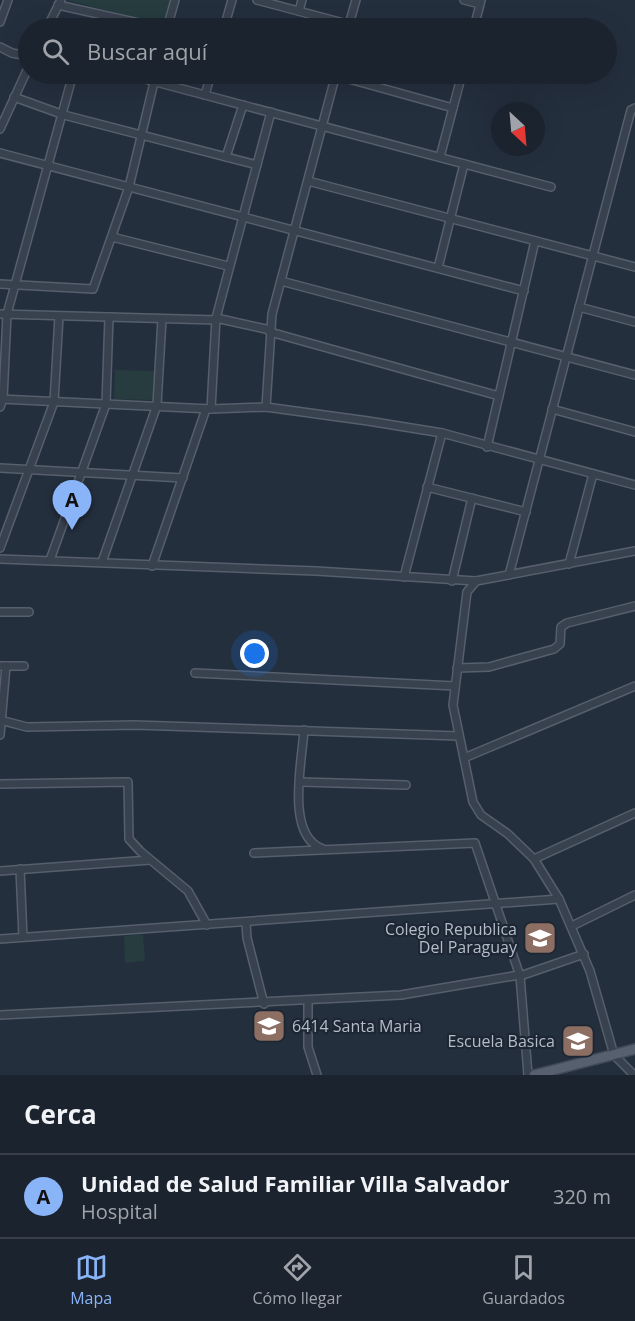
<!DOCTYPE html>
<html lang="es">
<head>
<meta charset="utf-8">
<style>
  body { margin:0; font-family:"Open Sans",sans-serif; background:#242b36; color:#f1f3f6 }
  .compass { position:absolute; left:491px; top:102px; width:54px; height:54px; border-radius:50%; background:#1b232e; box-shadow:0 6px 24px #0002; rotate:154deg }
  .you { position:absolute; left:255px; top:654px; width:21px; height:21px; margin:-15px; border:4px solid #fff; border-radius:50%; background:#1a73e8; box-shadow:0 0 0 9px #1a73e833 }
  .badge { display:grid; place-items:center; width:39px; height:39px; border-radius:50%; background:#8ab4f8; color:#111; font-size:20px; font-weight:700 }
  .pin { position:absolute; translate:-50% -50px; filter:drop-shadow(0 2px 3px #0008) }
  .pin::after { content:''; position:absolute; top:32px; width:21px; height:18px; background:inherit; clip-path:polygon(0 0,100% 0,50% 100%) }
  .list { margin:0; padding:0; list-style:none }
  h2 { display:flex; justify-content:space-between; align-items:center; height:78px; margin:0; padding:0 24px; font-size:26px }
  h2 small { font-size:20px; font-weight:400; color:#a0a4aa }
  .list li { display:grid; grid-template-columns:39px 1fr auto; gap:18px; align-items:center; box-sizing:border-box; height:84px; padding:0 24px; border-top:2px solid #39404a }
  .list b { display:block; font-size:22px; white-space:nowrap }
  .list p { margin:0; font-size:20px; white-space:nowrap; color:#a0a4aa }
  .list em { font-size:20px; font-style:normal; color:#a0a4aa }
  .icon { flex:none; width:33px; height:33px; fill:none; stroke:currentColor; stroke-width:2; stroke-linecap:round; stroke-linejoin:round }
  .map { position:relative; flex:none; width:635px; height:1075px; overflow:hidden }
  .search { position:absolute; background:#1b232e; box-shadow:0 6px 24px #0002; left:18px; right:18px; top:18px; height:66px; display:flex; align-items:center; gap:15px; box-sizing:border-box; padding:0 21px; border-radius:33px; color:#a0a4aa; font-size:22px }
  .sheet { height:162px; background:#1b232e }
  nav { display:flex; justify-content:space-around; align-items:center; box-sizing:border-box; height:84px; border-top:2px solid #39404a; background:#1b232e; font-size:16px; color:#a0a4aa }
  nav a { display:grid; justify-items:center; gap:3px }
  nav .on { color:#8ab4f8 }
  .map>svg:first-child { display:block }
  .green { fill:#263c3f }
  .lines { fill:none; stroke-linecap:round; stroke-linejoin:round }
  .minor-casing { stroke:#565f6c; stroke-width:10 }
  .major-casing { stroke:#414a57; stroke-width:12 }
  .minor { stroke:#38414e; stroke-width:7 }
  .major { stroke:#56606e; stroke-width:9 }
  .labels { text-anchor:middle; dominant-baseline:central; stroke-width:4.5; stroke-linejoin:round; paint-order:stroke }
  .poi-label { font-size:16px; fill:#b4bcc9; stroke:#1d2633; text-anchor:end }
</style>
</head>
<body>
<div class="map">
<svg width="635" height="1075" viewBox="0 0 635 1075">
  <rect width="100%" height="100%" fill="#242f3e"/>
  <g class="green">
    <polygon points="67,0 170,0 164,25"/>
    <polygon points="115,370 155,371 153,400 114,399"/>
    <polygon points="143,934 145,961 125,963 124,936"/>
  </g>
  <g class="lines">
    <g class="minor-casing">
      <g id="minor">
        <polyline points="257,0 362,28"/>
        <polyline points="464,0 480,4"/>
        <polyline points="58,5 161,28"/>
        <polyline points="299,11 302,0"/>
        <polyline points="0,22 8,0"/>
        <polyline points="47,28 61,0"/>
        <polyline points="97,28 106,16"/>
        <polyline points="167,28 175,0"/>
        <polyline points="224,28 232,0"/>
        <polyline points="348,28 356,0"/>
        <polyline points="474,28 481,0"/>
        <polyline points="0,47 12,53 28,56"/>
        <polyline points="126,74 551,187"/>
        <polyline points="331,74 453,108"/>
        <polyline points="205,95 211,74"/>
        <polyline points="14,97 64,115 257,165"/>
        <polyline points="0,129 28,68"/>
        <polyline points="0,153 524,291"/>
        <polyline points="226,157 243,105"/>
        <polyline points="440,157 462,74"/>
        <polyline points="308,181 635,267"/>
        <polyline points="112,237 228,266"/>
        <polyline points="438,268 464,164"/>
        <polyline points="281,281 635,375"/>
        <polyline points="0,284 93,289 129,187 156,74"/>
        <polyline points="579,307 635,322"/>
        <polyline points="0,314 216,320"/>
        <polyline points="216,318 270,330"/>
        <polyline points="270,332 499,396"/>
        <polyline points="0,399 211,409 266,407 368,421 442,433 635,485"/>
        <polyline points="0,407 3,399 7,314 73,74"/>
        <polyline points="266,407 272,314 336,74"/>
        <polyline points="211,409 216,318 271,112"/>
        <polyline points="552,409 635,432"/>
        <polyline points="487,447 535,241"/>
        <polyline points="0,468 183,478"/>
        <polyline points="427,487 526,512"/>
        <polyline points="0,548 54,402 59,316"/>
        <polyline points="0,559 316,571 476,581 635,551"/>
        <polyline points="50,560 106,404 109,317"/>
        <polyline points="102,562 157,405 162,319"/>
        <polyline points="569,564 593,474"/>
        <polyline points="152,566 206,409"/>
        <polyline points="509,575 631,110 635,108"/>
        <polyline points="404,577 442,433"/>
        <polyline points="452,581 472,498"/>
        <polyline points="476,581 467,592 453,705 473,802 481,815 508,834 534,859 559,899 590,971 614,1055 634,1075"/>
        <polyline points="0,612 29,612"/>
        <polyline points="0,666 24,666"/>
        <polyline points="457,668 489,667 554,649 560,644 561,627 567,623 635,606"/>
        <polyline points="195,673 455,686"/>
        <polyline points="0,720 27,727 135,725 458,736"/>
        <path d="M304 730C302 762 285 836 323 849"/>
        <polyline points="0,735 6,666"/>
        <polyline points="464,758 635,686"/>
        <polyline points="301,782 406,785"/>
        <polyline points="0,784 128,782 129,839 140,851 188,891 207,925"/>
        <polyline points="254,853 475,843 520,976 528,1075"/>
        <polyline points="534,859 635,813"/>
        <polyline points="20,869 23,937"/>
        <polyline points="0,871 150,860"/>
        <polyline points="246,923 247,938 264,1004"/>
        <polyline points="572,926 635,895"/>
        <polyline points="0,939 559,899"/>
        <polyline points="520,976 584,954"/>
        <polyline points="308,1001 308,1047 317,1075"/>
        <polyline points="0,1015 401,995 519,975"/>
      </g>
    </g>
    <g class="major-casing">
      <polyline id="major" points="534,1075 635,1049"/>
    </g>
    <use href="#minor" class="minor"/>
    <use href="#major" class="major"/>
  </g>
  <defs>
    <g id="school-square" transform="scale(1.725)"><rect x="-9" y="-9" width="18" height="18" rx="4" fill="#8d6e63" stroke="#1d2633"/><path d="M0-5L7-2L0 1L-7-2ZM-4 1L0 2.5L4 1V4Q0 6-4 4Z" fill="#fff"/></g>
  </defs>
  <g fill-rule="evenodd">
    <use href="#school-square" x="540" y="938"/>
    <use href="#school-square" x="269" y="1026"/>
    <use href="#school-square" x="578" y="1041"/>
  </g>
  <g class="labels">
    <g class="poi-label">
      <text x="517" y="929">Colegio Republica<tspan x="517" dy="18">Del Paraguay</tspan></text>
      <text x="292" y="1026" text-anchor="start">6414 Santa Maria</text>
      <text x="555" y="1041">Escuela Basica</text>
    </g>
  </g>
</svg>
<svg class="compass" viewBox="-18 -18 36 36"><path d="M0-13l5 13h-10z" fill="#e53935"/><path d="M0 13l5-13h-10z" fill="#a0a4aa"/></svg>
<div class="you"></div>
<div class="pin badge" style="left:72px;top:530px">A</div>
<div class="search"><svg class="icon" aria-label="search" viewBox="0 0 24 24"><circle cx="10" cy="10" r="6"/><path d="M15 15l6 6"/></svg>Buscar aquí</div>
</div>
<section class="sheet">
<h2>Cerca<small></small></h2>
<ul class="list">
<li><span class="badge">A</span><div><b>Unidad de Salud Familiar Villa Salvador</b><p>Hospital</p></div><em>320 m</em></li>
</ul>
</section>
<nav>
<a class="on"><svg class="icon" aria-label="map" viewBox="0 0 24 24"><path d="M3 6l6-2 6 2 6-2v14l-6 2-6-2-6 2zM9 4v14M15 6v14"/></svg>Mapa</a>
<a><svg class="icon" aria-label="directions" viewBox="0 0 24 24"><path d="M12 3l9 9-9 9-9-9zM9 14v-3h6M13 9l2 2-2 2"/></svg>Cómo llegar</a>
<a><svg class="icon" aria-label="saved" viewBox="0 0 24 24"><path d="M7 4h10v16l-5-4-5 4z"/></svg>Guardados</a>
</nav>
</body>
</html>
